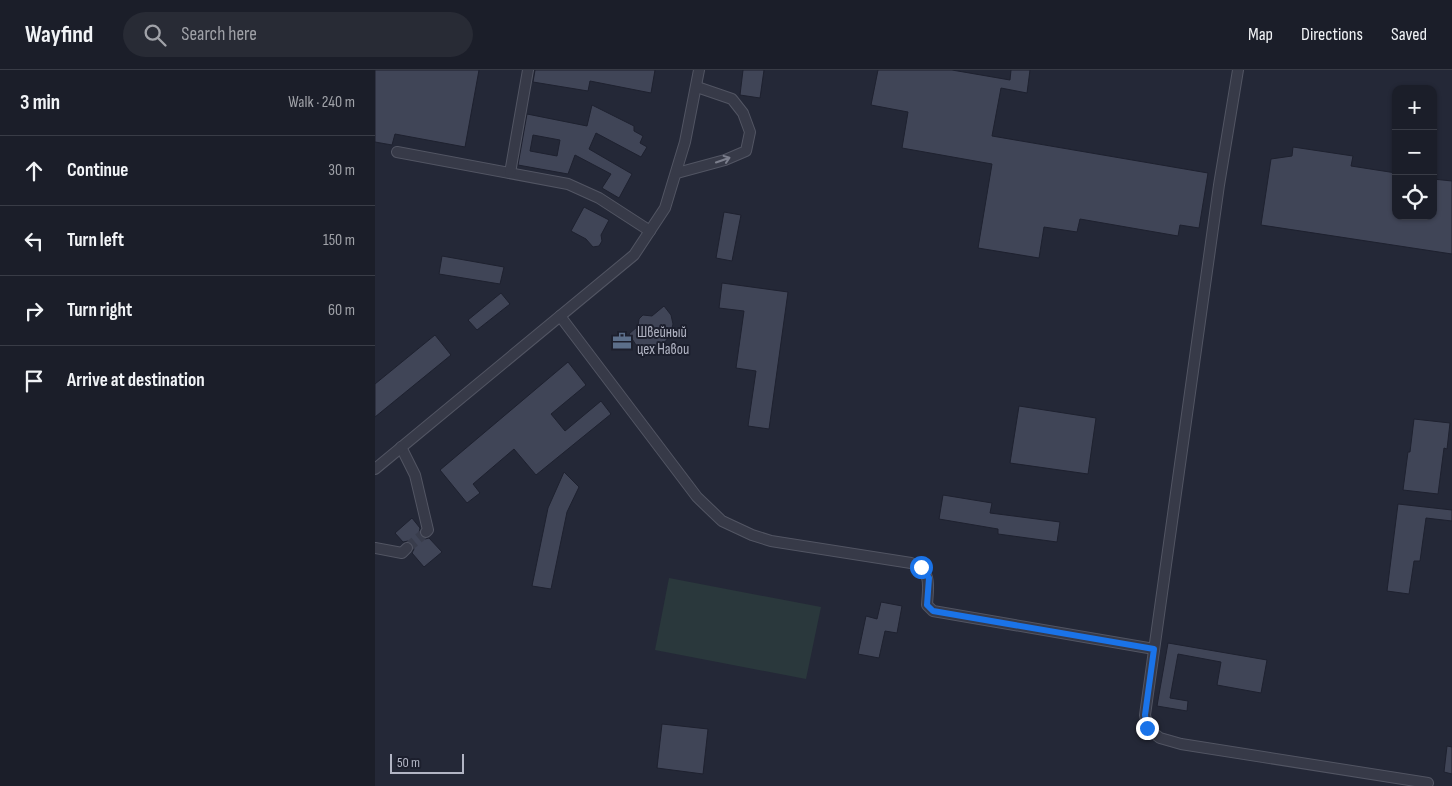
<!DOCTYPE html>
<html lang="en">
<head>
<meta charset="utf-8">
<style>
  body { margin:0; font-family:"Sofia Sans Condensed",sans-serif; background:#282b35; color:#f1f3f6 }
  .controls { position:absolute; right:15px; top:15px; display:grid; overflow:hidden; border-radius:10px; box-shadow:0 1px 4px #0004 }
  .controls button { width:45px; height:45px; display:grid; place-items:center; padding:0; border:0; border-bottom:1px solid #393c46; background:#1b1e29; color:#f1f3f6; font:25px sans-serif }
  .scale { position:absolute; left:15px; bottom:12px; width:74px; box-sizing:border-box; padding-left:5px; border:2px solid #b2b5c4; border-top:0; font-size:14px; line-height:18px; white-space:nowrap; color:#b2b5c4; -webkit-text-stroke:4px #1c1f2d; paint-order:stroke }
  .stop { position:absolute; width:15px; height:15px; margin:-11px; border:4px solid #1a73e8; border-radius:50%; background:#fff }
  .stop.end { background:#1a73e8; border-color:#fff; box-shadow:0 1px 5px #0008 }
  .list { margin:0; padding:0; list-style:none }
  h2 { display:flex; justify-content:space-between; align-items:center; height:65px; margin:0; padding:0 20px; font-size:21px }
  h2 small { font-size:16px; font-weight:400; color:#a0a2a8 }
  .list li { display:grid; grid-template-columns:32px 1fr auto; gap:15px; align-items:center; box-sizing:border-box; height:70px; padding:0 20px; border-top:1px solid #393c46 }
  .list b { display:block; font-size:19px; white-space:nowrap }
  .list em { font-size:16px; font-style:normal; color:#a0a2a8 }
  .icon { flex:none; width:28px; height:28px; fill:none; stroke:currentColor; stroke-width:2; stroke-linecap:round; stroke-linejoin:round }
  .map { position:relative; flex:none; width:1077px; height:716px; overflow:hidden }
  header { display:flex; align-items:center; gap:30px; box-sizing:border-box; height:70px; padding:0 25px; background:#1b1e29; border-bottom:1px solid #393c46 }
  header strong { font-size:24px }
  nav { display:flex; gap:28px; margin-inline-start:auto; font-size:18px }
  .search { width:350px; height:45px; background:#282b35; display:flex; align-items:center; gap:12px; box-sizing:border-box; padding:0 18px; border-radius:28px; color:#a0a2a8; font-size:19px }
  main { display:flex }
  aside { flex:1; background:#1b1e29 }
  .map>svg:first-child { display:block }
  .green { fill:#2a383c }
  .building { fill:#404557; stroke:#1e212f; fill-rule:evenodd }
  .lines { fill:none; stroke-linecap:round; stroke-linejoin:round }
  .minor-tunnel { stroke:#393d4c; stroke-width:10; stroke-dasharray:10 5; stroke-linecap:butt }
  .minor-casing { stroke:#525563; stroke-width:12 }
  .minor { stroke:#373a48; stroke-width:10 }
  .oneway { stroke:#7b7e8c }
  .route { stroke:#1a73e8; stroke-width:6 }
  .labels { text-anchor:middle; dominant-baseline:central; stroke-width:4; stroke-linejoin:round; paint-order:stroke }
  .poi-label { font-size:15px; fill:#b2b5c4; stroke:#1c1f2d; text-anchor:start }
</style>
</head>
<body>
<header>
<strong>Wayfind</strong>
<div class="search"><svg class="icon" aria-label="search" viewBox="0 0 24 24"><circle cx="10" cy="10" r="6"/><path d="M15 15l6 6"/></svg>Search here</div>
<nav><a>Map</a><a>Directions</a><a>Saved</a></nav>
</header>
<main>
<aside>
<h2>3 min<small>Walk · 240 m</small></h2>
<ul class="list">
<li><svg class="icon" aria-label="ahead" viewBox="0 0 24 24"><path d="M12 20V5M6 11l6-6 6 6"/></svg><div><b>Continue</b></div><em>30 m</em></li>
<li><svg class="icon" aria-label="left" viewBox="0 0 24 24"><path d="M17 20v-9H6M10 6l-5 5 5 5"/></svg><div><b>Turn left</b></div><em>150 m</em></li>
<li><svg class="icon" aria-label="right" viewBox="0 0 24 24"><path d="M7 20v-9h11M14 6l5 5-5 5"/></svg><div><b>Turn right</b></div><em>60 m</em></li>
<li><svg class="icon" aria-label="arrive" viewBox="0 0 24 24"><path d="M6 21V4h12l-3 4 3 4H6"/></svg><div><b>Arrive at destination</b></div></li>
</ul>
</aside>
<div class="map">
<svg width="1077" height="716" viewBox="0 0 1077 716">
  <rect width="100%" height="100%" fill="#242837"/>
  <polygon class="green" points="294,508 446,537 431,609 280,580"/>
  <g class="building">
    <polygon points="0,0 104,0 90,77 20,64 17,75 0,72"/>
    <polygon points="160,0 280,0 276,23 215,11 213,21 158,12"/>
    <polygon points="368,0 389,0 385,28 365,25"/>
    <polygon points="503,0 577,0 635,10 636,0 655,0 652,23 626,18 617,66 833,103 824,158 805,155 803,166 705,149 702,162 669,157 664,188 603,178 617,94 527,78 533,42 496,35"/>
    <path d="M217 35 259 56V61L268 66 265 73 272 77 266 87 221 63 214 79 257 104 244 128 227 118 236 104 200 85 193 104 143 95 152 44 212 56ZM158 65 185 70 182 86 155 81Z"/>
    <polygon points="918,77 978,86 976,96 1021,103 1021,146 1058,146 1058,109 1077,111 1077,184 886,155 896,89 917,86"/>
    <polygon points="209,137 234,150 226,165 227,171 224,176 218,177 211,169 196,161"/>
    <polygon points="349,142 366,145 357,191 341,188"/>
    <polygon points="67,186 129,197 125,214 64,204"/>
    <polygon points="347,213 413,222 394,359 373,356 381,301 361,298 369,241 344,238"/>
    <polygon points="126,223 135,234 102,260 93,250"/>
    <polygon points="289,236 296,245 298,254 295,266 287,275 275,278 261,275 254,264 263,256 264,249 268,245 277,246"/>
    <polygon points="60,265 76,285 0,347 0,314"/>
    <polygon points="193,292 211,315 176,344 190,361 226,331 236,344 161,405 139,379 98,414 105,423 92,433 65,400"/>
    <polygon points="644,336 721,348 713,404 635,393"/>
    <polygon points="1039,349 1075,353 1072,379 1069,378 1063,424 1028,420 1033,382 1035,382"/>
    <polygon points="189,402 204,417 192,442 176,519 157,516 173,438"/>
    <polygon points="568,425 617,433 615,443 685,452 682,472 623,464 623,459 564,449"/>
    <polygon points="1023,434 1077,440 1077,451 1051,448 1045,491 1039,491 1034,524 1012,521"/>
    <polygon points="37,448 45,458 44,463 46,466 50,469 54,468 67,482 49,497 37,483 39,479 37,474 33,471 28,472 20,463"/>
    <polygon points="506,532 527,536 522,563 510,561 504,588 483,584 491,546 502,549"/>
    <polygon points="793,573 892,590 886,623 842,615 846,592 803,584 795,628 813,631 812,641 782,636"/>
    <polygon points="287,654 333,659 328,704 282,698"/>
    <polygon points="1072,676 1077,677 1077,704 1069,702"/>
  </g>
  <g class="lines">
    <polyline class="minor-tunnel" points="32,478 51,462"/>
    <g class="minor-casing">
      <g id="minor">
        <polyline points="863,0 844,115 770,645 773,659 785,668 806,674 1053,713"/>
        <polyline points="22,82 193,114 224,128 275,161"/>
        <polyline points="135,103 153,0"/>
        <polyline points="302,103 350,90 371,81 375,62 368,43 357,29 322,17"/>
        <path d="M185 246 322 427 347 451 377 465 396 471 536 493C558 502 553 515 552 535L558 541 779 579"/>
        <polyline points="26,377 40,405 53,460 51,462"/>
        <polyline points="0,399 259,185 290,138 310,72 324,0"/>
        <polyline points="0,478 27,483 32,478"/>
      </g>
    </g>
    <use href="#minor" class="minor"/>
  </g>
  <defs><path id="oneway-shaft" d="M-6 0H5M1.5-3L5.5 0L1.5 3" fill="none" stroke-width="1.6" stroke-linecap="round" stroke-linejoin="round" transform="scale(1.25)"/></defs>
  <use class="oneway" href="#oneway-shaft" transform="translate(348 90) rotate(-19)"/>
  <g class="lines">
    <polyline class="route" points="546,497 554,508 552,535 558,541 779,579 770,645 772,658"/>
  </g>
  <defs>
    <g id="office-bare" transform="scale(1.5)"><path d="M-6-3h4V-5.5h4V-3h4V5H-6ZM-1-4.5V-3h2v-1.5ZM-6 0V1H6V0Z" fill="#5c6f8a" stroke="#1c1f2d" stroke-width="2.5" paint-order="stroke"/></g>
  </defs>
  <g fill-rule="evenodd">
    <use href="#office-bare" x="247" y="271"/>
  </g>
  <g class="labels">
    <g class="poi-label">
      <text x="262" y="262">Швейный<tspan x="262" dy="17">цех Навои</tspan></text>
    </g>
  </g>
</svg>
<div class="controls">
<button>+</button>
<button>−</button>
<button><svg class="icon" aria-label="locate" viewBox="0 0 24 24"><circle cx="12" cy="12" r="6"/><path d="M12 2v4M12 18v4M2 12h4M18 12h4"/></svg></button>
</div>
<div class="scale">50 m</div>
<div class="stop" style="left:546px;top:497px"></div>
<div class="stop end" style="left:772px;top:658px"></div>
</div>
</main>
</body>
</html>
